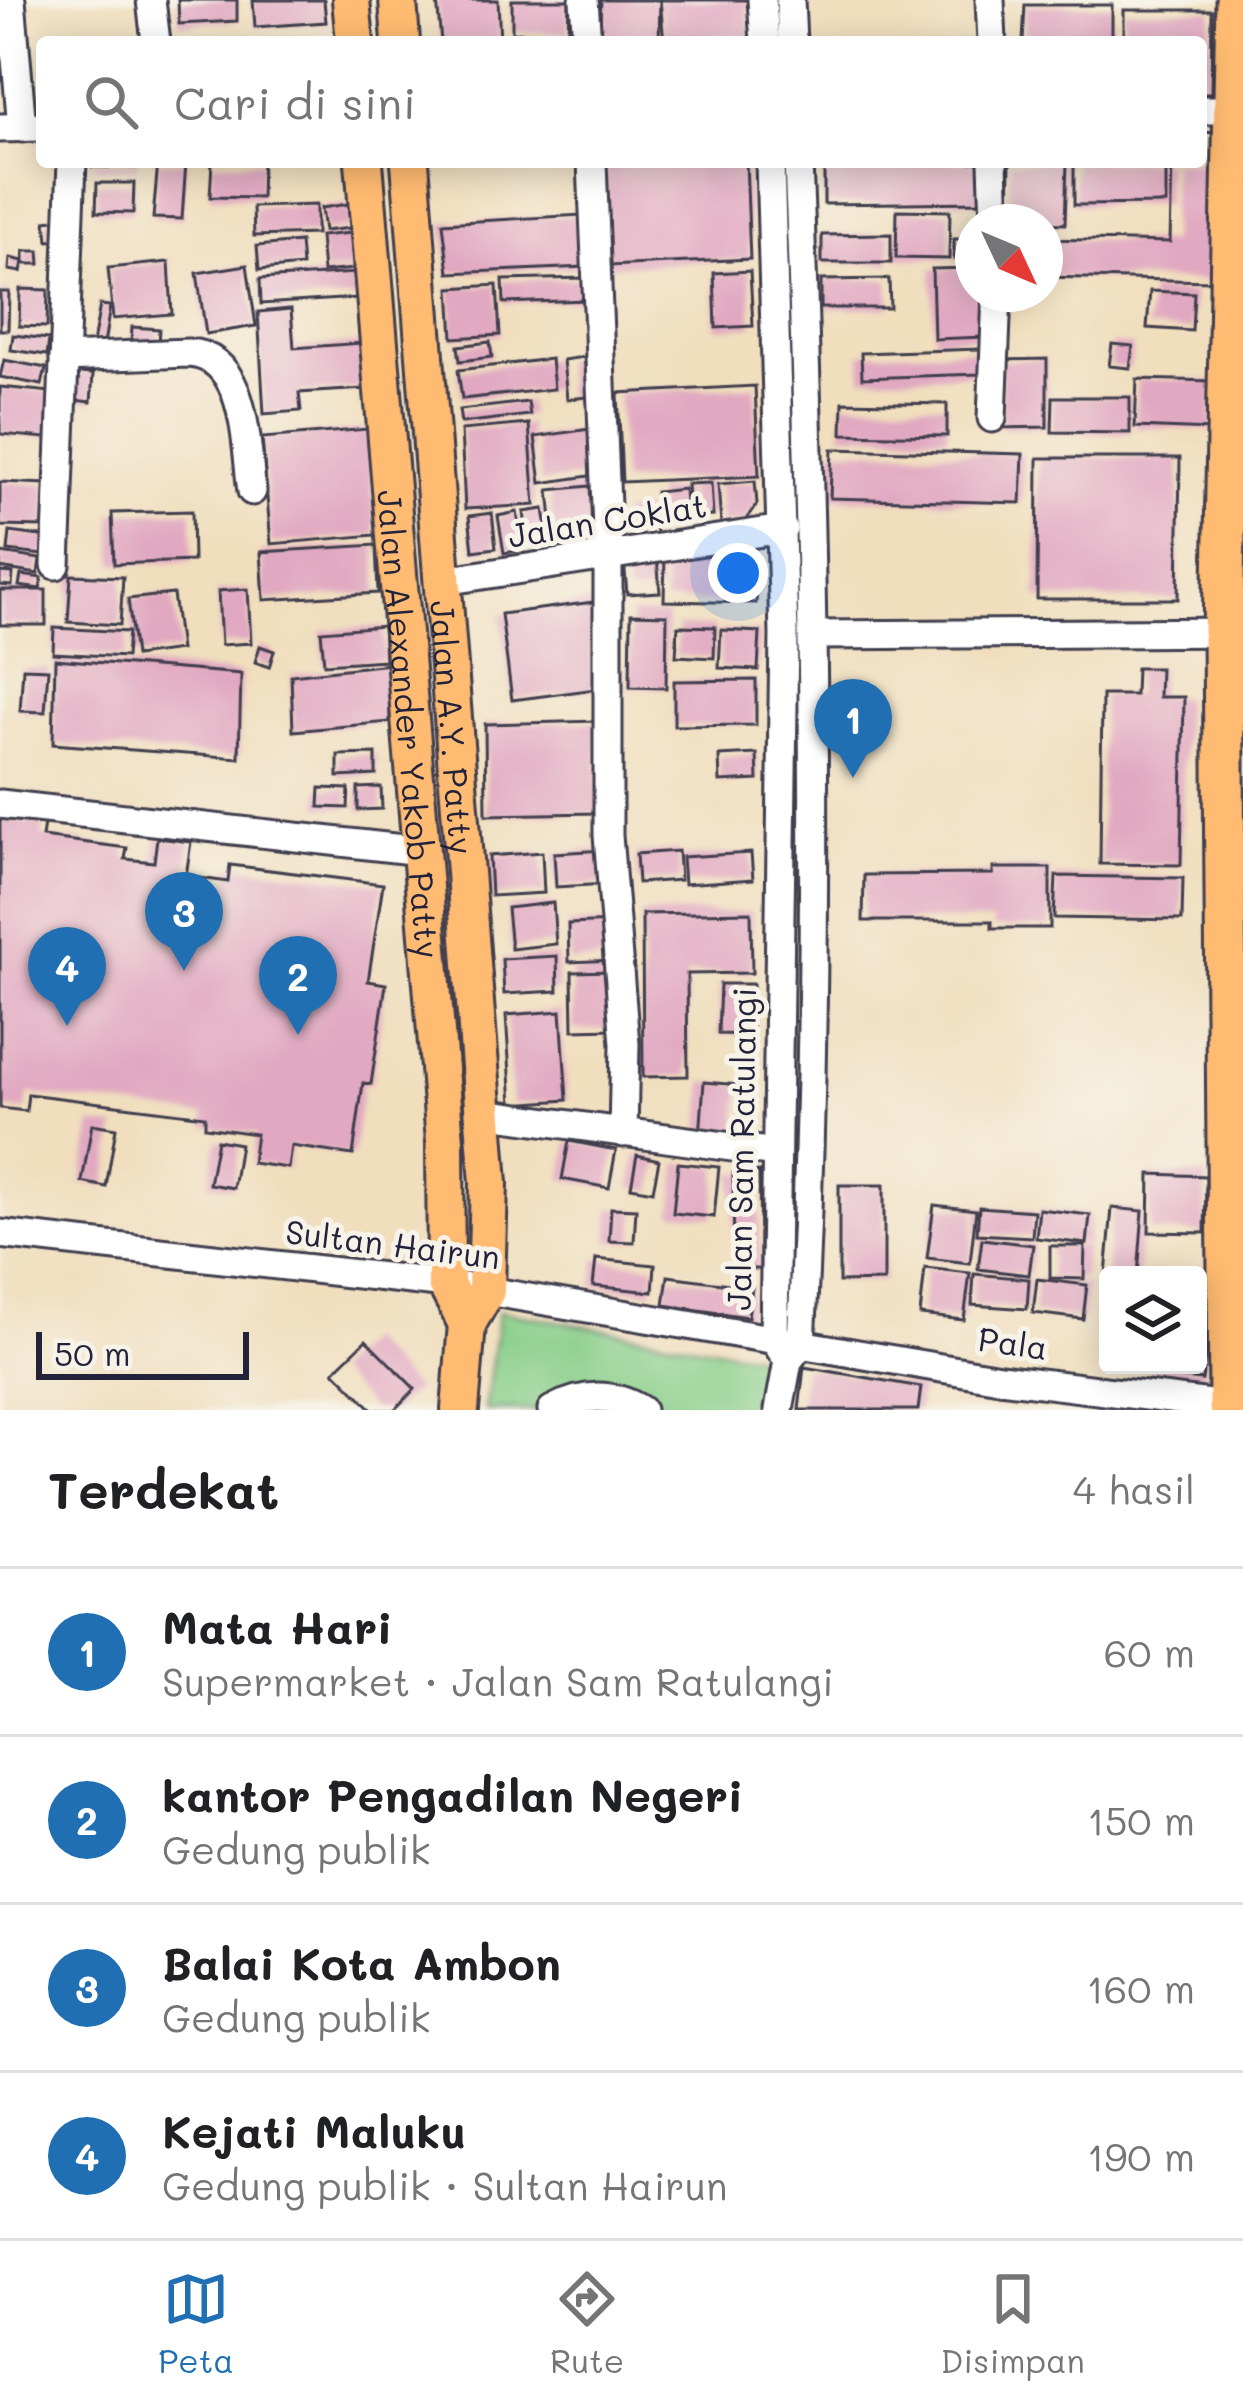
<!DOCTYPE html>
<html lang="id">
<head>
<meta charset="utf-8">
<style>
  body { margin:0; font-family:Mali,sans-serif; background:#f6f6f6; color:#202124 }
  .controls { position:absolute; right:36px; bottom:36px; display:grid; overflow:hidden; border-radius:12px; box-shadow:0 6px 30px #0003 }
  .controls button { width:108px; height:108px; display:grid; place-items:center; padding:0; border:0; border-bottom:3px solid #e0e0e0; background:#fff; color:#202124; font:60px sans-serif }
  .compass { position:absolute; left:955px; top:204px; width:108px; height:108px; border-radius:50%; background:#fff; box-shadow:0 6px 30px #0003; rotate:134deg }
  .scale { position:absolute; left:36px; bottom:30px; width:213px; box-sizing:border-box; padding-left:12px; border:6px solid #22223b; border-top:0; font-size:33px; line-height:42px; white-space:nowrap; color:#22223b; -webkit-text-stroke:9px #f7f3e8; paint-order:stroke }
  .you { position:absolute; left:738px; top:573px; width:42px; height:42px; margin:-30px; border:9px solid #fff; border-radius:50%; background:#1a73e8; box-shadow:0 0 0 18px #1a73e833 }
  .badge { display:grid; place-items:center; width:78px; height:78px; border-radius:50%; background:#1f6fb2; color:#fff; font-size:39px; font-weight:700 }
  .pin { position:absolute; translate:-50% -99px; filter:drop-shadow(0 3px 6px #0008) }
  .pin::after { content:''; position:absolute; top:63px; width:42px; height:36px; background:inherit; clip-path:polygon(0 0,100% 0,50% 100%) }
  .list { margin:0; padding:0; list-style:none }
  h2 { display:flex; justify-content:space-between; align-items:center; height:156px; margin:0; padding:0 48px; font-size:51px }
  h2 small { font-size:39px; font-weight:400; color:#757577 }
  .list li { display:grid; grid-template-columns:78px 1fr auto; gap:36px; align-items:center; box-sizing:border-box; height:168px; padding:0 48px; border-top:3px solid #e0e0e0 }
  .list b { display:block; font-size:45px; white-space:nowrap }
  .list p { margin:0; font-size:39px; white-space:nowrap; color:#757577 }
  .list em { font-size:39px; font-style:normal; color:#757577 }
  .icon { flex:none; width:66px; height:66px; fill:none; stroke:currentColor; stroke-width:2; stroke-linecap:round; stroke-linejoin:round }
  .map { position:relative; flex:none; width:1243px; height:1410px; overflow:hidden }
  .search { position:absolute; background:#fff; box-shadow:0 6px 30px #0003; left:36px; right:36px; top:36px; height:132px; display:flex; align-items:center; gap:30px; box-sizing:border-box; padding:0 42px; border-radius:12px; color:#757577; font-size:45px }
  .sheet { height:828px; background:#fff }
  nav { display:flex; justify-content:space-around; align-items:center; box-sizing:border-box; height:168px; border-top:3px solid #e0e0e0; background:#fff; font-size:33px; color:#757577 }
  nav a { display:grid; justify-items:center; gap:6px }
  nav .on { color:#1f6fb2 }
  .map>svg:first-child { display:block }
  .green { fill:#85cd88; stroke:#547862; stroke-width:3 }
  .building { fill:#e1a8c1 }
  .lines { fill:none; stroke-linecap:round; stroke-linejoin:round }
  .minor-casing { stroke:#413e4e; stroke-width:33 }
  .major-casing { stroke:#413e4e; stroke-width:42 }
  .highway-casing { stroke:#413e4e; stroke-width:45 }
  .minor { stroke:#fff; stroke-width:27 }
  .major { stroke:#ffbb71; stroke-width:36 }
  .highway { stroke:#ffbb71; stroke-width:39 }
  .labels { text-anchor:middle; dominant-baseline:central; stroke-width:10; stroke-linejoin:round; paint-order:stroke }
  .street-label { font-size:33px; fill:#22223b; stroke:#f7f3e8 }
</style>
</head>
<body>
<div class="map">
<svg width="1243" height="1410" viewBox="0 0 1243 1410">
  <rect width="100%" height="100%" fill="#f7f3e8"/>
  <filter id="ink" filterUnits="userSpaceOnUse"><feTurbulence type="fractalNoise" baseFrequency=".00833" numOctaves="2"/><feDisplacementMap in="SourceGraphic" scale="24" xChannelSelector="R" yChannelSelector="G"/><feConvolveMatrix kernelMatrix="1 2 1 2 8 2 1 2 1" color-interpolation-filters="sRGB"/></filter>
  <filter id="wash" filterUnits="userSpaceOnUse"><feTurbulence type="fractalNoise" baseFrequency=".004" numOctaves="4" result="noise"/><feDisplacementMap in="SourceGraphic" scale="48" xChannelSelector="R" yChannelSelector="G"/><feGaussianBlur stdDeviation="2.7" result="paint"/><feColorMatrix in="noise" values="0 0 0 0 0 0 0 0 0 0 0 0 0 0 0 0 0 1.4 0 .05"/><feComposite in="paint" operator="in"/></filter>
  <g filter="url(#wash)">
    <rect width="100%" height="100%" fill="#f0debd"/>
    <polygon class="green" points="499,1311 765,1357 754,1410 485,1410"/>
    <g id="blocks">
      <g class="building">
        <polygon points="178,0 237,0 237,21 179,24"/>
        <polygon points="253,0 324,0 326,22 255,27"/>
        <polygon points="437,0 498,0 500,42 441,42"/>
        <polygon points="512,0 569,0 568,33 512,32"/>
        <polygon points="601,0 660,0 659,42 599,42"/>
        <polygon points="660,0 748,0 751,42 664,42"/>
        <polygon points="1025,5 1112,5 1112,42 1023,42"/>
        <polygon points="1124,10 1212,10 1211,93 1201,93 1201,42 1124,42"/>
        <polygon points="93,36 93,42 64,42 64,39"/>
        <polygon points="1201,132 1216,133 1212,281 1045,277 1045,239 1170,242 1172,162 1201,162"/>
        <polygon points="93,162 138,162 137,168 93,167"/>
        <polygon points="158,162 186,162 182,219 153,218"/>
        <polygon points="212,162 262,162 261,198 210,197"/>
        <polygon points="604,162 746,162 750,259 609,266"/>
        <polygon points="824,162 981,162 981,202 824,204"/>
        <polygon points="1010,162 1067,162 1065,224 1009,222"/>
        <polygon points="1074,162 1166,162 1166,204 1074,205"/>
        <polygon points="97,183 134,183 133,213 96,212"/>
        <polygon points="348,204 351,228 324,231 321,208"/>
        <polygon points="316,205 316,234 254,236 253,207"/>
        <polygon points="897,210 950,211 949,259 896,258"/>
        <polygon points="582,215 586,267 449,273 443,223"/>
        <polygon points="61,219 64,240 48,241 46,221"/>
        <polygon points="351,233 354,269 323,272 320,236"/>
        <polygon points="891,234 891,263 822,263 822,235"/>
        <rect x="954" y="239" width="19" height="20"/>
        <polygon points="300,242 302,266 259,270 257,246"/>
        <polygon points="24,251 39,251 40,264 24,264"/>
        <polygon points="10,258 23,261 21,272 9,270"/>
        <polygon points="169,262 172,314 113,319 108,268"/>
        <polygon points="247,265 256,326 206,334 197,273"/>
        <polygon points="973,268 973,294 983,294 984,337 934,339 932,269"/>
        <polygon points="750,271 753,326 716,328 714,273"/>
        <polygon points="356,273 357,298 261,304 260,279"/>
        <polygon points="586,278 587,300 504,303 503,280"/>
        <polygon points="889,279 890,308 821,308 821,280"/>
        <polygon points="497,285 500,335 453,338 450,288"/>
        <polygon points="20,289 48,290 47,327 19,326"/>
        <polygon points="1150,291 1194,293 1192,331 1147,328"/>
        <polygon points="0,292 9,292 8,330 0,330"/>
        <polygon points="100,305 110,306 104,345 93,343"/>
        <polygon points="291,309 294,348 362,343 365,389 299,393 301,411 264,414 258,312"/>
        <polygon points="132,327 159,329 158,344 131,343"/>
        <polygon points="13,335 49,339 47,355 11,350"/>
        <polygon points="490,342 492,357 460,361 458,346"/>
        <polygon points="1112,344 1133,346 1130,368 1109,366"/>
        <polygon points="980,349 980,374 862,378 861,353"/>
        <polygon points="584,357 588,397 567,399 563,360"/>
        <polygon points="551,359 554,389 462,399 458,370"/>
        <polygon points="1047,359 1047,427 1002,428 1001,360"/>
        <polygon points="4,360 46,368 42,385 0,377"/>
        <polygon points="77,373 93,374 91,402 74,400"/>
        <polygon points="1137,379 1213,381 1212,430 1135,427"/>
        <polygon points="755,386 759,476 622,482 618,393"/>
        <polygon points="0,387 62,393 57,439 0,434"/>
        <polygon points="1053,397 1130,397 1130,433 1052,432"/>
        <polygon points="528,402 530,415 461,423 459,410"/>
        <polygon points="843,402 947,404 947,436 842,434"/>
        <polygon points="529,424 535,505 465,509 461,430"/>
        <polygon points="367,429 376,535 271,544 262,438"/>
        <polygon points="590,429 596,475 541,483 535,437"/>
        <polygon points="832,449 1023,454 1021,503 830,498"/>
        <polygon points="1038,458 1180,458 1178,599 1037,599"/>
        <polygon points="755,481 757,504 745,521 721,524 718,484"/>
        <polygon points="0,482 47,484 46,527 0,526"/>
        <polygon points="711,483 713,516 689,517 687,484"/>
        <polygon points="600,485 604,535 554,540 549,490"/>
        <polygon points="684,489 686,520 658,522 656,492"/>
        <polygon points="544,509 549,541 528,544 524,512"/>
        <polygon points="192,511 193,561 114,564 112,513"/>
        <polygon points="655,511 656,538 624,540 622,513"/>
        <polygon points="517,512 523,550 504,553 498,516"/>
        <polygon points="492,513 496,548 473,551 469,516"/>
        <polygon points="10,532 55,538 52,556 8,551"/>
        <polygon points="742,543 759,560 756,603 664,601 665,553"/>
        <polygon points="376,545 378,593 264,600 261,552"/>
        <polygon points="1,553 40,559 38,574 0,568"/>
        <polygon points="657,557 660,592 627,594 624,560"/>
        <polygon points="0,572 13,573 12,586 0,585"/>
        <polygon points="21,575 42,578 40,589 19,586"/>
        <polygon points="71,575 123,577 120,625 68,622"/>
        <polygon points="248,589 251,643 221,645 218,591"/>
        <rect x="0" y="590" width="46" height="35"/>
        <polygon points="173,594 180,650 135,656 128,599"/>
        <polygon points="594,602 604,688 512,700 501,614"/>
        <polygon points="631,614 667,615 666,688 630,687"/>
        <polygon points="383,626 385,660 324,664 321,631"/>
        <polygon points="678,626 715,627 714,658 676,656"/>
        <polygon points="54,628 128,632 126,657 53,653"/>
        <polygon points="721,630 760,632 758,670 719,668"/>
        <polygon points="260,646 274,651 269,667 255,662"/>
        <polygon points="55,659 241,674 239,758 53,744"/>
        <polygon points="390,664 390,722 293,731 291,675"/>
        <polygon points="23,668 48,669 45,712 20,711"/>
        <polygon points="1136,668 1160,668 1159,697 1184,697 1181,865 1100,864 1102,695 1135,695"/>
        <polygon points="756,680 756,725 674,726 674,681"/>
        <polygon points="598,721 599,813 486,815 485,724"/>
        <polygon points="376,754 376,775 338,777 338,755"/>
        <polygon points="757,754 758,780 720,782 719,756"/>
        <polygon points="381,787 382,809 358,810 358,788"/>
        <polygon points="320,788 349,789 348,808 319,807"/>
        <polygon points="0,819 44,824 42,837 127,848 125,859 154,862 157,838 191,842 186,876 228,882 230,865 383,884 368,981 386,984 371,1084 363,1083 353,1155 291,1146 288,1168 252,1163 256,1134 205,1127 205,1116 28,1094 26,1111 0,1108"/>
        <polygon points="605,850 607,884 556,887 554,853"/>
        <polygon points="678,851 680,880 638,883 636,854"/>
        <polygon points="542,852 544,893 491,896 489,856"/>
        <polygon points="751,853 753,879 684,884 682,857"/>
        <polygon points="993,868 1050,868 1050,928 992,928 992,921 863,921 864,875 993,874"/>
        <polygon points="1056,876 1183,878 1182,920 1054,918"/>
        <polygon points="553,903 556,944 511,949 507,908"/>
        <polygon points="751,912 752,973 687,974 688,1076 643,1077 642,914"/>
        <polygon points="615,922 616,960 569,962 568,924"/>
        <polygon points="557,956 558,991 504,994 502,959"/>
        <polygon points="616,971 616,1029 573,1030 572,972"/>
        <polygon points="720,984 753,984 752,1035 718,1034"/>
        <polygon points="561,1011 567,1100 512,1104 506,1015"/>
        <polygon points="704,1082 741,1085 736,1140 700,1137"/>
        <polygon points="92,1124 116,1128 106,1187 82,1182"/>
        <polygon points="217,1140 240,1144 233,1188 209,1184"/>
        <polygon points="569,1141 616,1150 609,1188 562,1179"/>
        <polygon points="637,1155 659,1160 653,1191 631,1187"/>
        <polygon points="678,1163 719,1167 714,1217 673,1213"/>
        <polygon points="759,1172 760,1269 734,1269 733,1173"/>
        <polygon points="1150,1174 1206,1176 1205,1233 1149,1232"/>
        <polygon points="839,1185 884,1185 884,1281 839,1282"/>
        <polygon points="934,1205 976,1210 970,1263 927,1258"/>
        <polygon points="979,1207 1034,1211 1032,1237 977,1234"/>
        <polygon points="611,1208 636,1209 634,1242 609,1241"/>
        <polygon points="1112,1208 1143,1211 1138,1275 1106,1275"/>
        <polygon points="1039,1209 1090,1215 1087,1244 1036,1238"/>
        <polygon points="982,1239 1033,1245 1029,1275 978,1269"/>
        <polygon points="1050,1246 1085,1246 1084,1279 1050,1278"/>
        <polygon points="596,1259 655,1265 653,1292 593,1286"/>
        <polygon points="925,1268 970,1273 964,1320 920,1315"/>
        <polygon points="974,1274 1029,1279 1027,1309 972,1305"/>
        <polygon points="668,1276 752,1287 748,1317 664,1305"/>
        <polygon points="1037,1279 1087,1285 1083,1319 1033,1313"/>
        <polygon points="1198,1286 1209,1287 1203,1330 1198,1329"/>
        <polygon points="1105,1287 1108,1288 1108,1337 1100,1337"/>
        <polygon points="1198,1339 1207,1340 1202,1380 1150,1374 1151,1365 1198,1365"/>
        <polygon points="366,1340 415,1389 394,1410 373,1410 334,1371"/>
        <polygon points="804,1367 921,1387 918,1410 799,1410"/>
      </g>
    </g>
  </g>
  <g filter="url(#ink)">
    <use href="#blocks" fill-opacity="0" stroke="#413e4e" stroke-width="3"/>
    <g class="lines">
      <g class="minor-casing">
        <g id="minor">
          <polyline points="11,0 22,128"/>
          <polyline points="151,0 156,42"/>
          <polyline points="584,0 587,42"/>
          <polyline points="762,0 765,42"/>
          <polyline points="790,0 792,42"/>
          <polyline points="990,0 992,42"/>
          <polyline points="1201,110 1243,110"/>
          <polyline points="0,128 42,127"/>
          <polyline points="592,162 608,555 608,835 625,1044 623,1133"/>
          <polyline points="770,162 784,634 774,1339 782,1352"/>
          <polyline points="993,162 995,222"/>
          <path d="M64 358 188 353C248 356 245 445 252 491"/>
          <polyline points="992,418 997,294"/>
          <polyline points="56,565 72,162"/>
          <polyline points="443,581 783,529"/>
          <polyline points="815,635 1243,632"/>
          <polyline points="0,804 421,851"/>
          <polyline points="483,1113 776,1153"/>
          <polyline points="0,1234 446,1284 1000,1378 1243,1408"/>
          <path d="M552 1410C582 1394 612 1392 641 1410"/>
          <path d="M779 1410 788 1361 801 1344C822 949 814 556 798 162"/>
        </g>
      </g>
      <g class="major-casing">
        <g id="major">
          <polyline points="351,0 355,42"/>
          <polyline points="398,0 401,42"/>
          <path id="s1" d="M364 162 445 1141 446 1284 467 1324"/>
          <path id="s2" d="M410 162 489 1183 486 1291 467 1324 460 1410"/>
        </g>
      </g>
      <g class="highway-casing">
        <polyline id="highway" points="1229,1407 1223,632 1236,0"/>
      </g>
      <use href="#minor" class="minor"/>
      <use href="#major" class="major"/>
      <use href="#highway" class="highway"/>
    </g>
  </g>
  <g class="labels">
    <g class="street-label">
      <text transform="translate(607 519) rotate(-9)">Jalan Coklat</text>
      <text stroke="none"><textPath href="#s1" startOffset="564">Jalan Alexander Yakob Patty</textPath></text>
      <text stroke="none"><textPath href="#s2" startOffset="567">Jalan A.Y. Patty</textPath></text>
      <text transform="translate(740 1149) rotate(-89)">Jalan Sam Ratulangi</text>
      <text transform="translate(393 1243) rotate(7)">Sultan Hairun</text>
      <text transform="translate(1013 1342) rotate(8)">Pala</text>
    </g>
  </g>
</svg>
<div class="controls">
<button><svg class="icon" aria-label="layers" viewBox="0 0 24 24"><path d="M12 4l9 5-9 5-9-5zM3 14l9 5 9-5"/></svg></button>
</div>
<svg class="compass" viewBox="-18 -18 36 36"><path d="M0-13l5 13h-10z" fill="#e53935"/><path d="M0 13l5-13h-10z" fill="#757577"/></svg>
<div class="scale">50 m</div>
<div class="you"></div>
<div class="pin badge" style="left:853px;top:778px">1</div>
<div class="pin badge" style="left:298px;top:1035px">2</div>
<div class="pin badge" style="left:184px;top:971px">3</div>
<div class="pin badge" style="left:67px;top:1026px">4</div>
<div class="search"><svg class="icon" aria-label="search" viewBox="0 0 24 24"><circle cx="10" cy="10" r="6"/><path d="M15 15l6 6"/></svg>Cari di sini</div>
</div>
<section class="sheet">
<h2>Terdekat<small>4 hasil</small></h2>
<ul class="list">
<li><span class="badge">1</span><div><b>Mata Hari</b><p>Supermarket · Jalan Sam Ratulangi</p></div><em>60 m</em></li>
<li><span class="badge">2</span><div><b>kantor Pengadilan Negeri</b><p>Gedung publik</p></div><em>150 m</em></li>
<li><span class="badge">3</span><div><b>Balai Kota Ambon</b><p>Gedung publik</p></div><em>160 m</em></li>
<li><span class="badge">4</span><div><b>Kejati Maluku</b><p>Gedung publik · Sultan Hairun</p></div><em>190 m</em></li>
</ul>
</section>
<nav>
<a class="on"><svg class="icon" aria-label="map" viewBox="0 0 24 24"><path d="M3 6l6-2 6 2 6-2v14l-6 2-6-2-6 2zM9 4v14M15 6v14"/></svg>Peta</a>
<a><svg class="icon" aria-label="directions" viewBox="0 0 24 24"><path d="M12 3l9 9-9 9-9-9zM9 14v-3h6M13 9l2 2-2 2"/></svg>Rute</a>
<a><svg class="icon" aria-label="saved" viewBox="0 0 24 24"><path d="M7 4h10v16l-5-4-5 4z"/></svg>Disimpan</a>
</nav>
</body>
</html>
